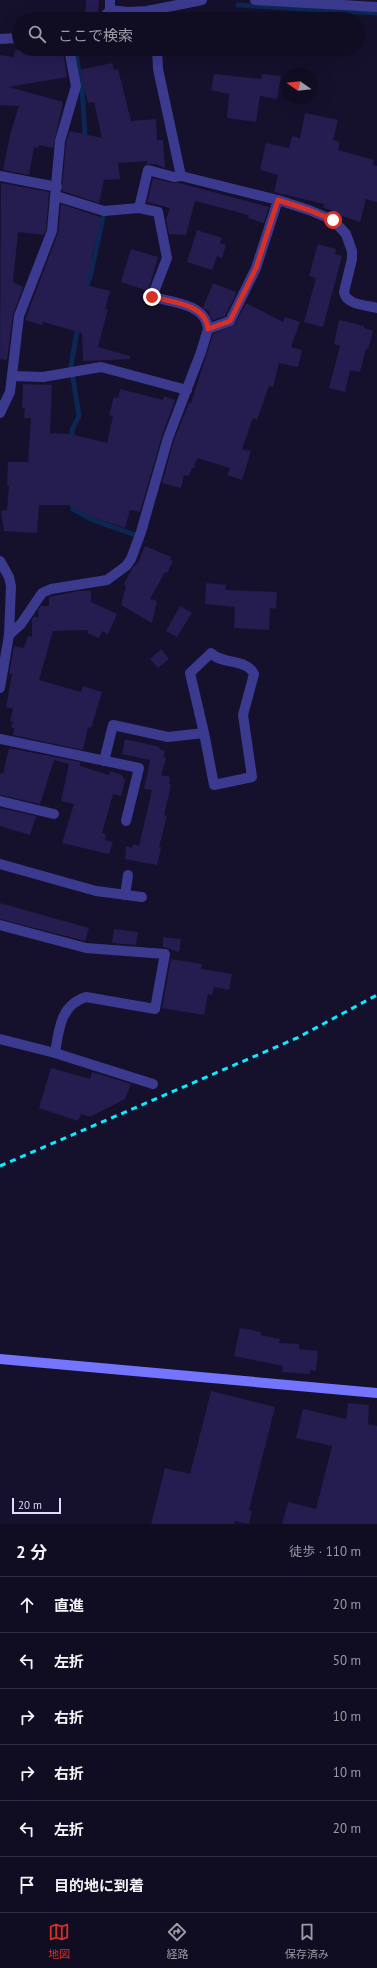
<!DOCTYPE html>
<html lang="ja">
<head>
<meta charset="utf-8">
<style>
  body { margin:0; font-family:"PT Sans","Noto Sans JP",sans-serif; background:#19162a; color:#f1f3f6 }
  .compass { position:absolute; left:281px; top:68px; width:36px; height:36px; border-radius:50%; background:#100d22; box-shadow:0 4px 16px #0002; rotate:284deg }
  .scale { position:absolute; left:12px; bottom:10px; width:49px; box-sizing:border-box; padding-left:4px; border:2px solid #dfddff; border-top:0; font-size:11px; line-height:14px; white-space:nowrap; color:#dfddff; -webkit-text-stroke:3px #15112d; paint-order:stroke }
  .stop { position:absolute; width:12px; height:12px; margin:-9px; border:3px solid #d93025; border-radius:50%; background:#fff }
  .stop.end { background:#d93025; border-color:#fff; box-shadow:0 1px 4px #0008 }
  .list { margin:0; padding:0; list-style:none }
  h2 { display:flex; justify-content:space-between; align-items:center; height:52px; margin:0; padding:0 16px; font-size:17px }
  h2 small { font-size:13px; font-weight:400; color:#9c9ca5 }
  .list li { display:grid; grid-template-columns:26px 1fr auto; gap:12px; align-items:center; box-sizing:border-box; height:56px; padding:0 16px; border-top:1px solid #302d40 }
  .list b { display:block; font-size:15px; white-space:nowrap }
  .list em { font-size:13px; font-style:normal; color:#9c9ca5 }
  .icon { flex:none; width:22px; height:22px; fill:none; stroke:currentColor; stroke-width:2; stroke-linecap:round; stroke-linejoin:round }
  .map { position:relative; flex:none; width:377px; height:1524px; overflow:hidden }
  .search { position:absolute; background:#100d22; box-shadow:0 4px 16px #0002; left:12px; right:12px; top:12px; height:44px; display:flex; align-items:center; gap:10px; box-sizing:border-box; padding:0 14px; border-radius:22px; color:#9c9ca5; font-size:15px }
  .sheet { height:388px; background:#100d22 }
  nav { display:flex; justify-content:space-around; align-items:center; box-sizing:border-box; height:56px; border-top:1px solid #302d40; background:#100d22; font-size:11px; color:#9c9ca5 }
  nav a { display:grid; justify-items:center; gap:2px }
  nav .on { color:#d93025 }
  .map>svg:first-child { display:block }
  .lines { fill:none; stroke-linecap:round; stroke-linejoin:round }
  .stream { stroke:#0b2752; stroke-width:5 }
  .building { fill:#251c4f }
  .street { stroke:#3b3a8e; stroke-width:10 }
  .secondary { stroke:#7474ff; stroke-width:10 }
  .rail { stroke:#09eeff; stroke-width:3; stroke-dasharray:6 5; stroke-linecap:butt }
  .route { stroke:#d93025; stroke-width:5 }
</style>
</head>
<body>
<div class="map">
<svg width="377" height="1524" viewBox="0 0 377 1524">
  <rect width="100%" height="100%" fill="#15112d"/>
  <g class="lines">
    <g class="stream">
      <polyline points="238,5 377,13"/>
      <polyline points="75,49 82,88 85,135 83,139"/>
      <polyline points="85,290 90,277 103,217"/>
      <polyline points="72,441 72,430 79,416 71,366 78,326"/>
      <polyline points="73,501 73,509 93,520 135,535"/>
    </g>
  </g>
  <g class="building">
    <polygon points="86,0 99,0 98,14 85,13"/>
    <polygon points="15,50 48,53 63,50 67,77 9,87 63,102 53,148 39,145 38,148 34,147 29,175 3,170 10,135 19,106 0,105 0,55 14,57"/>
    <polygon points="112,63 114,70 118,69 131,121 156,119 157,140 163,140 165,168 155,164 147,164 147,161 118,163 120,179 104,180 99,203 62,191 66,142 70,131 102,138 94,102 88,103 80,70"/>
    <polygon points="214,74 261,79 262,74 281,76 277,99 260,96 256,122 227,118 229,94 211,90"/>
    <polygon points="305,113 338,120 333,140 340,142 338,150 374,160 373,165 377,166 377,202 366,199 360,222 333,213 333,211 323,207 324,204 274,192 278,175 260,170 266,143 289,148 292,136 300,138"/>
    <polygon points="153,178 172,183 179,183 269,207 264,223 248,218 249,215 195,201 186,235 169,234 166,220 170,208 147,202"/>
    <polygon points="1,183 49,192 46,230 44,235 18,232 13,282 23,287 13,315 7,360 0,359"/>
    <polygon points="61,204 100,217 100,227 91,257 93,257 86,285 110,291 105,309 108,309 98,347 130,356 130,359 83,361 82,333 43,322 42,325 25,320 58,233"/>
    <polygon points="197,230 222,238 220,243 226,245 222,258 217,256 212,270 187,262"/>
    <polygon points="318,244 336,249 335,254 342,256 323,327 304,322 316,278 309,276"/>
    <polygon points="131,249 158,257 148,291 121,282"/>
    <polygon points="213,283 236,292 236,294 225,316 213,320 209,314 210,312 203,308"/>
    <polygon points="246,303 283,322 285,317 300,322 291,347 302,350 298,367 279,363 273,387 269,386 257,420 253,418 242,449 251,451 242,480 227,475 230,468 197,458 194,468 192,468 189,476 184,475 181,488 162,483 174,440 189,403 191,403 213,334 235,324"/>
    <polygon points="339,320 364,326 364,328 373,331 368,349 366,349 360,372 350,370 345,392 329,388 340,346 334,344"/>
    <polygon points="23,384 52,385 50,433 70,434 107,443 113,416 109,415 114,397 118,398 120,389 163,400 164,396 175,400 162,436 140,512 130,510 125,528 95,518 69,505 39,505 37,533 4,531 1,511 7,510 9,486 7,486 8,462 28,462 31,418 24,418 25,408 22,408"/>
    <polygon points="145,546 171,557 170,560 173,561 167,573 165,572 150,599 157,601 152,623 121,605 126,586 124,584 133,567 138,563"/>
    <polygon points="206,583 226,585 225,590 277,592 276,609 270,608 269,630 234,628 235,607 205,604"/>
    <polygon points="78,591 91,591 91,602 117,614 108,634 102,631 99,638 87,633 88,630 53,631 39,680 81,692 83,686 102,692 91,728 88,727 83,750 13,735 14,728 11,728 13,722 10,721 13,709 6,707 12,674 9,674 14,646 24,648 28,636 32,637 32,619 34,617 39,617 38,610 41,606 49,606 49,597"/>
    <polygon points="180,606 192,613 177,637 166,631"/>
    <polygon points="161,649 169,659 158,668 150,659"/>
    <polygon points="125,739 160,747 159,749 165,751 164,757 166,758 161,775 170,777 169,784 171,785 164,815 167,816 159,847 161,848 157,865 125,859 126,846 132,848 133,844 139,846 152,790 144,789 150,760 122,754"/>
    <polygon points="9,748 80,762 80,766 109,775 110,771 122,775 125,781 121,796 113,794 102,833 106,834 105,840 113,842 109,854 62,843 74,804 61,801 69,764 54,760 40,804 0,795 0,773 3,774"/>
    <polygon points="0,808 36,816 30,835 0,826"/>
    <polygon points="0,903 89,928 85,941 0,919"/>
    <polygon points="114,929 138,932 136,945 112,943"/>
    <polygon points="163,937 181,939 179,952 163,947"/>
    <polygon points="171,959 202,964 201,969 232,974 229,990 214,987 212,995 208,994 204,1015 162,1008"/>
    <polygon points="51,1068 90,1079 92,1072 131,1084 125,1099 90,1117 81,1114 78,1121 39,1108"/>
    <polygon points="240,1328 261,1332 260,1335 280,1339 279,1343 299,1344 299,1349 318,1351 316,1371 310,1370 310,1374 282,1372 283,1366 234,1356"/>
    <polygon points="211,1391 275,1407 249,1510 252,1511 249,1524 235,1521 234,1524 151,1524 165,1468 190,1474"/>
    <polygon points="348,1403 369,1405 368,1424 377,1426 377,1524 282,1524 288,1502 316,1509 332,1446 296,1438 303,1409 346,1419"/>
  </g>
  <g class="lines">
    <g class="street">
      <polyline points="255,0 377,7"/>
      <polyline points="110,10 128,12 147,11 202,0"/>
      <polyline points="102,19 110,10 110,0"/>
      <polyline points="0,39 19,38"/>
      <path d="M157 49 158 69 181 176 278 200 309 210 333 220 346 234 352 251V259L344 292C346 305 366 305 377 308"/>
      <polyline points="0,176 57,187"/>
      <path d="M56 196 104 211 139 208 158 212 167 258 152 297C172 302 206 304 208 329"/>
      <polyline points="139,208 148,170 174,177 181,176"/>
      <polyline points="12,376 43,377 101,367 187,390"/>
      <polyline points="0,413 10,392 19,316 52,231 60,141 76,86 69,49"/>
      <polyline points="0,561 9,577 11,586 9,635 0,688"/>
      <polyline points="9,635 21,624 42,593 51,589 107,580 126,566 131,559 141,532 168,438 201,352 208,329 230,321 256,268 278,200"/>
      <polyline points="0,739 139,768 126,821"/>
      <path d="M104 761 113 725 168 737 204 733 190 673 211 653C222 665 246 658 254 674L243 715 252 777 214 785 204 733"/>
      <polyline points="0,801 54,814"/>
      <polyline points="0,864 96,891 142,897"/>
      <polyline points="125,895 128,875"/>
      <path d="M0 925 86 948 165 954 155 1009 86 997C60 1005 59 1030 55 1053"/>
      <polyline points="0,1039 55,1053 153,1084"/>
    </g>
    <polyline class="secondary" points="0,1359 377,1393"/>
    <polyline class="rail" points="0,1166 297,1038 377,995"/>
  </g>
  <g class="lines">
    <path class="route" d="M152 297C172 302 206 304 208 329L230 321 256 268 278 200 309 210 333 220"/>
  </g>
</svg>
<svg class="compass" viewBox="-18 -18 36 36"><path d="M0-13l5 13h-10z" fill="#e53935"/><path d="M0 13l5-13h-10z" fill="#9c9ca5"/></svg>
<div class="scale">20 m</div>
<div class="stop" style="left:333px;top:220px"></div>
<div class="stop end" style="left:152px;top:297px"></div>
<div class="search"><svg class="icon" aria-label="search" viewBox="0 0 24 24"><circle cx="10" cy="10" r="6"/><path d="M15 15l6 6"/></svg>ここで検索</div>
</div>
<section class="sheet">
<h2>2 分<small>徒歩 · 110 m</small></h2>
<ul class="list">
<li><svg class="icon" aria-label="ahead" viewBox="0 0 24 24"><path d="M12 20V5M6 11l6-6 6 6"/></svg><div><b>直進</b></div><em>20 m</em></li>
<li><svg class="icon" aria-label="left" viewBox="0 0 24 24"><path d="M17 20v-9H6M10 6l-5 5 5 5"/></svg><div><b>左折</b></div><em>50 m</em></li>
<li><svg class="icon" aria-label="right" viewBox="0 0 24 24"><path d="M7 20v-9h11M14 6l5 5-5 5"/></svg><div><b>右折</b></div><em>10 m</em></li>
<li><svg class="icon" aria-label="right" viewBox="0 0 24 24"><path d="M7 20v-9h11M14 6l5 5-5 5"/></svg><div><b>右折</b></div><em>10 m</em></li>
<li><svg class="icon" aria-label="left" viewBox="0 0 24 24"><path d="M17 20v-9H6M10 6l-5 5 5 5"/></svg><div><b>左折</b></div><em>20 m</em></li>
<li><svg class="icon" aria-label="arrive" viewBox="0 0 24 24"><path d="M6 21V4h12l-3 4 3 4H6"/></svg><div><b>目的地に到着</b></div></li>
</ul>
</section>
<nav>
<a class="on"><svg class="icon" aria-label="map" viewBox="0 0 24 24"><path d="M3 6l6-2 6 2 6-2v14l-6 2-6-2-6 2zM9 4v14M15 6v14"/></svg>地図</a>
<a><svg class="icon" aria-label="directions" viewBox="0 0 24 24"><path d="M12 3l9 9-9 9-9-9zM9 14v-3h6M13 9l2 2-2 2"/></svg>経路</a>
<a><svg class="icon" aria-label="saved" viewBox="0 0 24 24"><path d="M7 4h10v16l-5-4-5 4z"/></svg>保存済み</a>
</nav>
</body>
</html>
